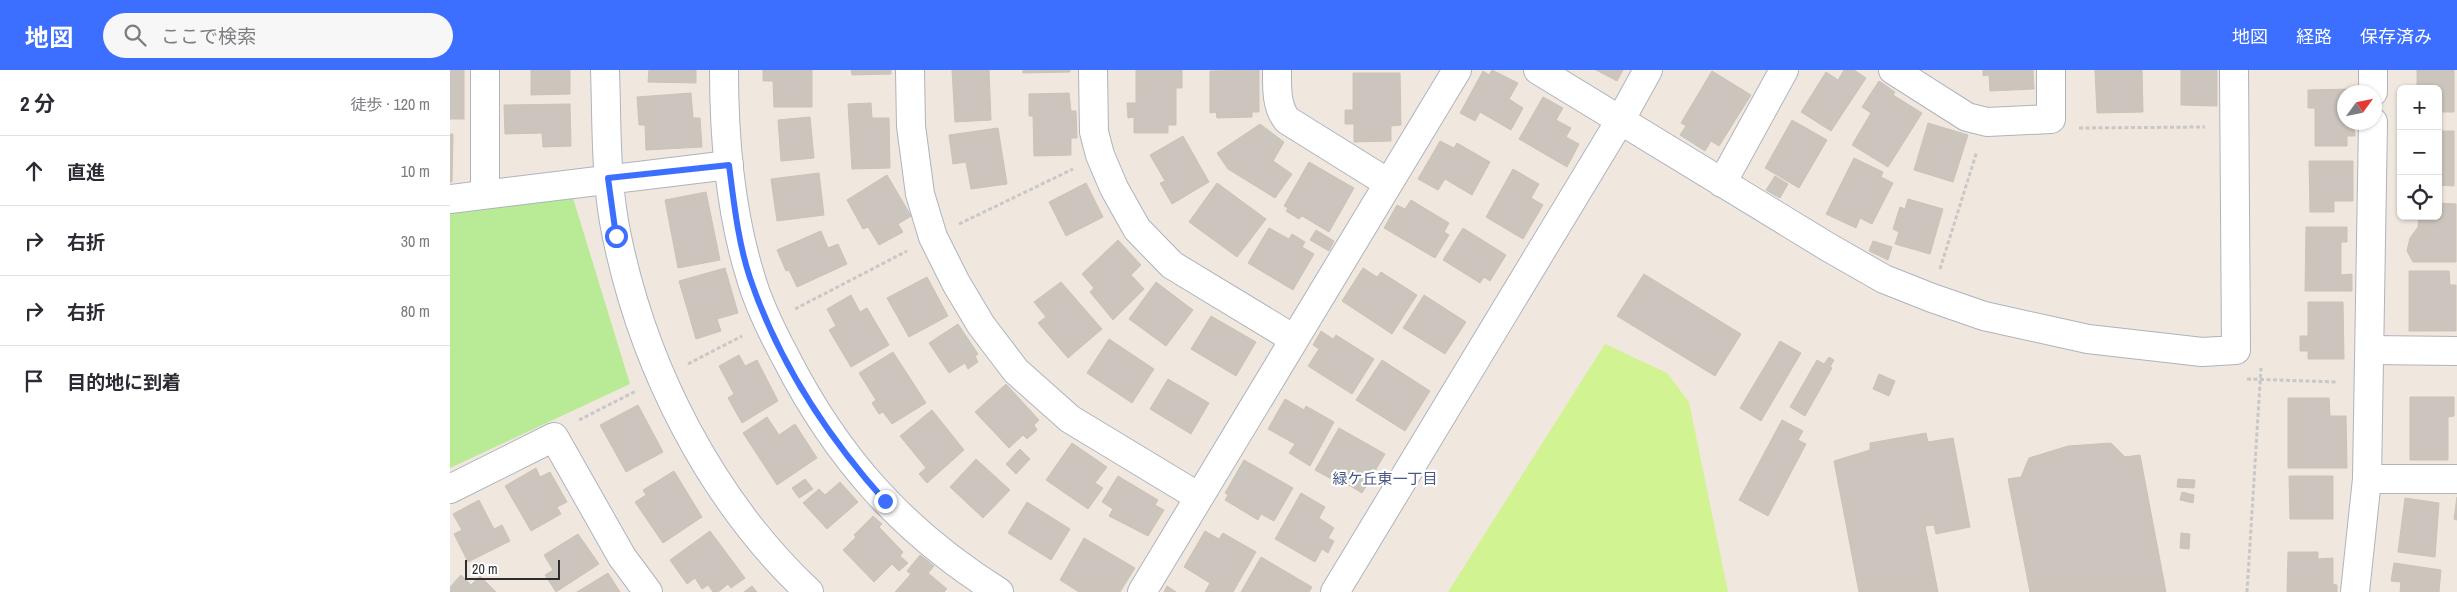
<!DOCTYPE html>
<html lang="ja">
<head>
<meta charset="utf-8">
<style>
  body { margin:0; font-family:"Archivo Narrow","Noto Sans JP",sans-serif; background:#f7f7f7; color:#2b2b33 }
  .controls { position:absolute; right:15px; top:15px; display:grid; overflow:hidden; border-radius:8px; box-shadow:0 1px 4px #0004 }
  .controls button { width:45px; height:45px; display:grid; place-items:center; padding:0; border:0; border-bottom:1px solid #e1e1e2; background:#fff; color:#2b2b33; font:25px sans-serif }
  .compass { position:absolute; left:1887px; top:15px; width:45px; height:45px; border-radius:50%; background:#fff; box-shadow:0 1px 4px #0004; rotate:57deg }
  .scale { position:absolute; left:15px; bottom:12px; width:95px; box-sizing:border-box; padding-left:5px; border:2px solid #2d2d2d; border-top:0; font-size:14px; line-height:18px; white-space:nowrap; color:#2d2d2d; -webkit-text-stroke:4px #fff; paint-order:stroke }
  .stop { position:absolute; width:15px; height:15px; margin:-11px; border:4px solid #3c6fff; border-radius:50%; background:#fff }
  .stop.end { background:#3c6fff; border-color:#fff; box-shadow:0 1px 5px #0008 }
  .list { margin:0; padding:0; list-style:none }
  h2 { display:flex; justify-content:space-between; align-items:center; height:65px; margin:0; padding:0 20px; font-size:21px }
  h2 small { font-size:16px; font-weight:400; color:#7c7c81 }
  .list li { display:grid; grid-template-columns:32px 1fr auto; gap:15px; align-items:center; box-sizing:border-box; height:70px; padding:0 20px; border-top:1px solid #e1e1e2 }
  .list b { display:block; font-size:19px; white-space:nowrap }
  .list em { font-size:16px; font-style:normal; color:#7c7c81 }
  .icon { flex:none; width:28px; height:28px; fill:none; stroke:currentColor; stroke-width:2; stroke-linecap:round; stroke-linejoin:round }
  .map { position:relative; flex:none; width:2007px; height:522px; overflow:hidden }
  header { display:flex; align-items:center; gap:30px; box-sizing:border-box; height:70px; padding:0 25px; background:#3c6fff; color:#fff }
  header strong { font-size:24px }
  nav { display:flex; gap:28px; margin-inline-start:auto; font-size:18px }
  .search { width:350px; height:45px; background:#f7f7f7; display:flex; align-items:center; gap:12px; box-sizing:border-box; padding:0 18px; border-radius:28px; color:#7c7c81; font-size:19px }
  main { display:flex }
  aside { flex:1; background:#fff }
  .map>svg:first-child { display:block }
  .green { fill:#b9eb96 }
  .pitch { fill:#d1f391 }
  .building { fill:#cbc5bd; stroke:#ccc3b7 }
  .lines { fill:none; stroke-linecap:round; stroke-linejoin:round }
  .minor-casing { stroke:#aeb3be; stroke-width:30 }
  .path { stroke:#c8c8c8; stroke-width:3; stroke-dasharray:4 2.5; stroke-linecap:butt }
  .minor { stroke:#fff; stroke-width:28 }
  .route { stroke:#3c6fff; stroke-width:6 }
  .labels { text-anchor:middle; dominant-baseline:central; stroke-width:4.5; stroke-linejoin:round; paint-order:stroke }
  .neighbourhood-label { font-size:15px; fill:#485784; stroke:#fff }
</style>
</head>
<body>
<header>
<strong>地図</strong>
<div class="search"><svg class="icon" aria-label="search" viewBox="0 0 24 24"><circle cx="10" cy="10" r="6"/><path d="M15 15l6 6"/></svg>ここで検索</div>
<nav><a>地図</a><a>経路</a><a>保存済み</a></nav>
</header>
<main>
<aside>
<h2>2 分<small>徒歩 · 120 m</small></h2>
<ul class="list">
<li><svg class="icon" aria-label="ahead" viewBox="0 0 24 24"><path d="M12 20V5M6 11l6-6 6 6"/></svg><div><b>直進</b></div><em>10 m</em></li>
<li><svg class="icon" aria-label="right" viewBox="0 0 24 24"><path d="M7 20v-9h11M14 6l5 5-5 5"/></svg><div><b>右折</b></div><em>30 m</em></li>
<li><svg class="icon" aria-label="right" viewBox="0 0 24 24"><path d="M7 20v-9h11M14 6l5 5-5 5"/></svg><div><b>右折</b></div><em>80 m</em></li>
<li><svg class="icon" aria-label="arrive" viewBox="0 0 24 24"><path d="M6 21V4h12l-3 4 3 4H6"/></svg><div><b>目的地に到着</b></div></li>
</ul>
</aside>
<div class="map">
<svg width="2007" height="522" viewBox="0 0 2007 522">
  <rect width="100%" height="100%" fill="#f0e7df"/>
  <polygon class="green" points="123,128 180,314 0,398 0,143"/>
  <polygon class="pitch" points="1155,274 1217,303 1239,332 1278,522 998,522"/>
  <g class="building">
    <rect x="0" y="0" width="14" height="49"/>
    <polygon points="81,0 120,0 120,24 81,25"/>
    <polygon points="199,0 246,0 246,13 198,12"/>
    <polygon points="313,0 362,0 362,37 324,37 323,11 313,11"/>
    <polygon points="401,0 441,0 441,4 402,5"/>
    <polygon points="502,0 539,0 541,50 505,52"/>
    <polygon points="573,0 620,0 620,2 573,3"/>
    <polygon points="686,0 732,0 732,18 726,18 726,55 718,55 718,63 684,63 684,47 678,48 677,33 686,33"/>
    <polygon points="809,0 809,42 802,42 802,47 767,48 766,42 760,43 760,1"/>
    <polygon points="1042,0 1068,13 1059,29 1073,38 1061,60 1030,42 1025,51 1010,43 1033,1 1039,5"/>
    <polygon points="1146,0 1173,0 1167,11"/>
    <polygon points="1394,0 1404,0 1416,8 1381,61 1351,42 1376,2 1388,10"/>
    <polygon points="1533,0 1583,0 1584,19 1540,21 1539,5 1533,6"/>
    <polygon points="1645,0 1692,0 1693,42 1647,43"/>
    <polygon points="1731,0 1767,0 1767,36 1731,35"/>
    <polygon points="1967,0 2004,0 2004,42 1988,42 1988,19 1967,19"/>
    <polygon points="1262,1 1301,25 1269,76 1261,71 1255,81 1230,65 1236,56 1231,53"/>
    <polygon points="903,3 950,3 951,55 941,56 941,71 904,72 904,54 895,54 895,40 903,40"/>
    <polygon points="1429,11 1445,22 1443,25 1472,43 1438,97 1402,75 1421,43 1412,37"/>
    <polygon points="1904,19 1904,22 1894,22 1894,52 1904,52 1905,66 1897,66 1897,76 1865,76 1865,38 1858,38 1858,20"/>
    <polygon points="241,23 243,48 250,48 252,77 196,80 195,55 189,55 187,27"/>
    <polygon points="619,23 621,41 626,41 627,68 621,68 621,85 584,86 583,46 579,46 579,24"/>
    <polygon points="1093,27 1113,38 1106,50 1121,58 1116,67 1129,74 1117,97 1069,69"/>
    <polygon points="421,33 422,48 439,48 440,98 402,99 398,34"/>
    <polygon points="120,34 121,76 93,77 92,63 55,64 54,35"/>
    <polygon points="360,47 364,88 331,91 328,50"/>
    <polygon points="1342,50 1377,70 1349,118 1315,98"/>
    <polygon points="1478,53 1518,65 1503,112 1464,100"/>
    <polygon points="810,54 834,72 823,91 842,104 825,128 778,99 767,83"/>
    <polygon points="548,58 557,114 521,119 516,92 503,94 499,65"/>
    <polygon points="1988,61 2004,61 2004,116 1988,115"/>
    <polygon points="0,64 3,64 2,112 0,112"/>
    <polygon points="733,66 759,112 722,134 710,113 715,111 700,85"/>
    <polygon points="990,71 1004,78 1007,73 1040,92 1022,125 995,109 988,120 968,109"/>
    <polygon points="1404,88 1433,102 1431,107 1443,113 1422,154 1410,148 1406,158 1376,144"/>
    <polygon points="1859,91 1903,91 1903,131 1884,131 1884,142 1860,142"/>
    <polygon points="859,92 904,118 879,162 852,146 849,149 836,141 838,138 834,136"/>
    <polygon points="1063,99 1089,114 1081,128 1093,135 1073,169 1036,147"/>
    <polygon points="369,103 374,145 327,151 321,109"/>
    <polygon points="437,105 461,146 448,154 453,162 429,175 418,157 413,159 397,130"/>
    <polygon points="1325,106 1338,114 1330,128 1316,120"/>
    <polygon points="636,113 653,147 616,166 599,132"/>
    <polygon points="767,113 816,149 787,187 739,152"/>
    <polygon points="256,122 270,190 228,198 215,130"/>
    <polygon points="1458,129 1493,139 1480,184 1445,174 1449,162 1443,159 1450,137 1455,139"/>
    <polygon points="961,130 999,153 994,162 999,165 985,188 934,158 947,135 955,139"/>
    <polygon points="1988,133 2006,134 2006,192 1963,192 1957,181 1960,168 1968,157 1969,146 1988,146"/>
    <polygon points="1856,157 1897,157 1897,172 1891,172 1891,205 1902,204 1902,221 1855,221"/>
    <polygon points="819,158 839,169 842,164 855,172 852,177 864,184 843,220 798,193"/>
    <polygon points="1013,158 1056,185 1040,211 1034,207 1030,213 993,190"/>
    <polygon points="866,160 884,171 879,181 860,170"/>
    <polygon points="371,161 378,178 388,174 397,194 347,217 339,200 336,201 327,180"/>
    <polygon points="668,170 691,195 681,205 694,219 663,250 640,222 644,218 632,204"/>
    <polygon points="1423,171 1442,177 1438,190 1419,181"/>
    <polygon points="275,198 288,243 267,249 271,261 246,269 229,211"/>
    <polygon points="913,198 927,207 931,202 967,225 942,264 892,231"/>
    <polygon points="1959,201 1999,201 2000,215 2006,215 2006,261 1959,261"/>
    <polygon points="1194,204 1291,264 1265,306 1167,246"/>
    <polygon points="477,207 498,246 459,267 437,228"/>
    <polygon points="611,212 652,259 618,288 588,253 596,247 584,232"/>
    <polygon points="706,212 743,240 716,276 679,249"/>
    <polygon points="401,225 410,242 417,238 439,275 401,297 379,260 386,256 377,239"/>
    <polygon points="974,225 1016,252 995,284 953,258"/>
    <polygon points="1858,232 1893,232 1894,289 1858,289 1858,281 1850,281 1850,266 1858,266"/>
    <polygon points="761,246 806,272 786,306 741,279"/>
    <polygon points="508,254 528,284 525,286 528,292 518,299 515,293 499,303 479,273"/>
    <polygon points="871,261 883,269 886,265 924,289 902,324 858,296 869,279 863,275"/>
    <polygon points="659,269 704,299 682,333 637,303"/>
    <polygon points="1330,271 1351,283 1311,351 1290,338"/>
    <polygon points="443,282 476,333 442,354 433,342 429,344 422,333 426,330 409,303"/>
    <polygon points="289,285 295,296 307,290 328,331 292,353 278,328 284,324 269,296"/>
    <polygon points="1379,287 1384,290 1380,297 1382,298 1355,346 1340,337 1367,290 1374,294"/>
    <polygon points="932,290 980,321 955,361 906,330"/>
    <polygon points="1429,304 1445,311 1439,326 1423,319"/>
    <polygon points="718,309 759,333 741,364 700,339"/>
    <polygon points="556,314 589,350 584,355 587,360 577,369 573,365 559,378 525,342"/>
    <polygon points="1960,327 2004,327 2004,346 1998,347 1998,390 1960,390"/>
    <polygon points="1838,328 1879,328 1880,346 1896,346 1897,398 1838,398"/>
    <polygon points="835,329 854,340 856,336 884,352 860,396 839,383 845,374 818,359"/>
    <polygon points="188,335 213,382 176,402 150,355"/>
    <polygon points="482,340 514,380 477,413 469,404 476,398 450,366"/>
    <polygon points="317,347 329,365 345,354 367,388 327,415 293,363"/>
    <polygon points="1332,350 1353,361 1348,370 1356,374 1318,446 1289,430"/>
    <polygon points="889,358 935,384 912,423 885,407 883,410 865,400"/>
    <polygon points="1476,363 1478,372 1503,368 1520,457 1486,464 1484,455 1475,456 1488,522 1409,522 1384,391 1420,380 1420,373"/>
    <polygon points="622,373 657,397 645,413 653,418 638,439 596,410"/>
    <polygon points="1661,373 1675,387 1690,385 1716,522 1580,522 1558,409 1571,407 1579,388 1618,376"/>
    <polygon points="570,379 580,389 566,404 556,394"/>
    <polygon points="526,389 560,420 533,448 500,417"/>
    <polygon points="794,390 843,418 824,451 811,444 808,450 775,430 778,425 775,423"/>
    <polygon points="86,398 90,407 100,402 117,432 107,437 111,444 81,461 55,416"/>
    <polygon points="224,401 252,447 213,473 185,432 196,425 193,420"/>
    <polygon points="668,406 708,430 705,435 714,440 698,466 659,446 663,439 652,432"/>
    <polygon points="1839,406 1883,406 1883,449 1840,449"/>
    <polygon points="355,409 363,419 349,428 342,418"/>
    <polygon points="1728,409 1745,410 1744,418 1727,417"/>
    <polygon points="390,412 408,432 377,459 353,433 369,419 375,425"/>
    <polygon points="1732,422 1744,425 1743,433 1730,430"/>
    <polygon points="851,423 875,437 869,448 884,458 878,468 884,471 878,483 872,479 865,492 825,469"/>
    <polygon points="2007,427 2007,450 2004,449"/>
    <polygon points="1955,428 1989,433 1985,487 1948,482"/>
    <polygon points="29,430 44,459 52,455 60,471 18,492 4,464 12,460 3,444"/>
    <polygon points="577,432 620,459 601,490 558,463"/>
    <polygon points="423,446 432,454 429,457 453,482 450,486 458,493 449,501 442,494 424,512 393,480 406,467 404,465"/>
    <polygon points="260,461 295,508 281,518 278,514 268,522 263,522 258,515 252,519 245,508 237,514 220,490"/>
    <polygon points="755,461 769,469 773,463 806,482 783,522 755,522 760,513 734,497"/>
    <polygon points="1731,463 1740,464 1739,479 1730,478"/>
    <polygon points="128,464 149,494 106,522 95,505 103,500 94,485"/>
    <polygon points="634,468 685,498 670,522 629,522 610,510"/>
    <polygon points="1838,482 1868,482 1868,489 1883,488 1883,514 1887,515 1887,522 1837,522"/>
    <polygon points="470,485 484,496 478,503 497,519 494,522 445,522 461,504 457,501"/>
    <polygon points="811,487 862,517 859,522 791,522"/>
    <polygon points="1944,493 1991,500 1989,522 1950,522 1951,512 1941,511"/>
    <polygon points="158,503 170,522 127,522"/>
    <polygon points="11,505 21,515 30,506 46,522 0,522 0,517"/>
    <polygon points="302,516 307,522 294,522"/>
    <polygon points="717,516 726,522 714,522"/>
  </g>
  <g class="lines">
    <g class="minor-casing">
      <g id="minor">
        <path d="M155 0C157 55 155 112 167 167 194 298 261 430 359 522"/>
        <path d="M274 0C274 68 280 140 300 205 308 234 322 262 336 288 387 388 453 462 549 522"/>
        <polyline points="460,0 461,56 470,124 483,167 506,213 531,255 566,301 620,349 749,427"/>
        <polyline points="643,0 644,62 650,85 664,118 687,159 722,195 844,269"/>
        <path d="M827 0C827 18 826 36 837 50L938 113"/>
        <polyline points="1088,0 1378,177 1434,209 1482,228 1534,246 1638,269 1752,282 1786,280 1784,0"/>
        <polyline points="1443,0 1517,47 1537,52 1601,49 1601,0"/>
        <polyline points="1923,22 1923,0"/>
        <polyline points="1272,113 1334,0"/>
        <polyline points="35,124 35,0"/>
        <polyline points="0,129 279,95"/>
        <polyline points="1920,280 2007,281"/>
        <polyline points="1917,409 2007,409"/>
        <polyline points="0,419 104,367 172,487 198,522"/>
        <polyline points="692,522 1007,0"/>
        <polyline points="885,522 1171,49 1198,0"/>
        <polyline points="1905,522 1917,409 1923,52"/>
      </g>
    </g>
    <g class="path">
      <polyline points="1629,58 1755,57"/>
      <polyline points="509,154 623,99"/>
      <polyline points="1490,199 1527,81"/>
      <polyline points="345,239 457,181"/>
      <polyline points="238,294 292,266"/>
      <polyline points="1797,309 1888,312"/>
      <polyline points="129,350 186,321"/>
      <polyline points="1797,522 1811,298"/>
    </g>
    <use href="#minor" class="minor"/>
  </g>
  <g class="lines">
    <path class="route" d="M166 166 158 108 279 95C284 133 288 172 300 208 328 291 377 366 435 431"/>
  </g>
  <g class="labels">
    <g class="neighbourhood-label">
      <text x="935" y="408">緑ケ丘東一丁目</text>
    </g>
  </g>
</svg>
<div class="controls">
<button>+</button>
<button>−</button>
<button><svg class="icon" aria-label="locate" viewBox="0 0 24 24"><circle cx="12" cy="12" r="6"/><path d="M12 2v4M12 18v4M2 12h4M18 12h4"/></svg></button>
</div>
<svg class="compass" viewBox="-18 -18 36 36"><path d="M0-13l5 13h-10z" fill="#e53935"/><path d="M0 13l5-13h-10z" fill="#7c7c81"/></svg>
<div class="scale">20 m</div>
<div class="stop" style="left:166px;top:166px"></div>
<div class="stop end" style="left:435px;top:431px"></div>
</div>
</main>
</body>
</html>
